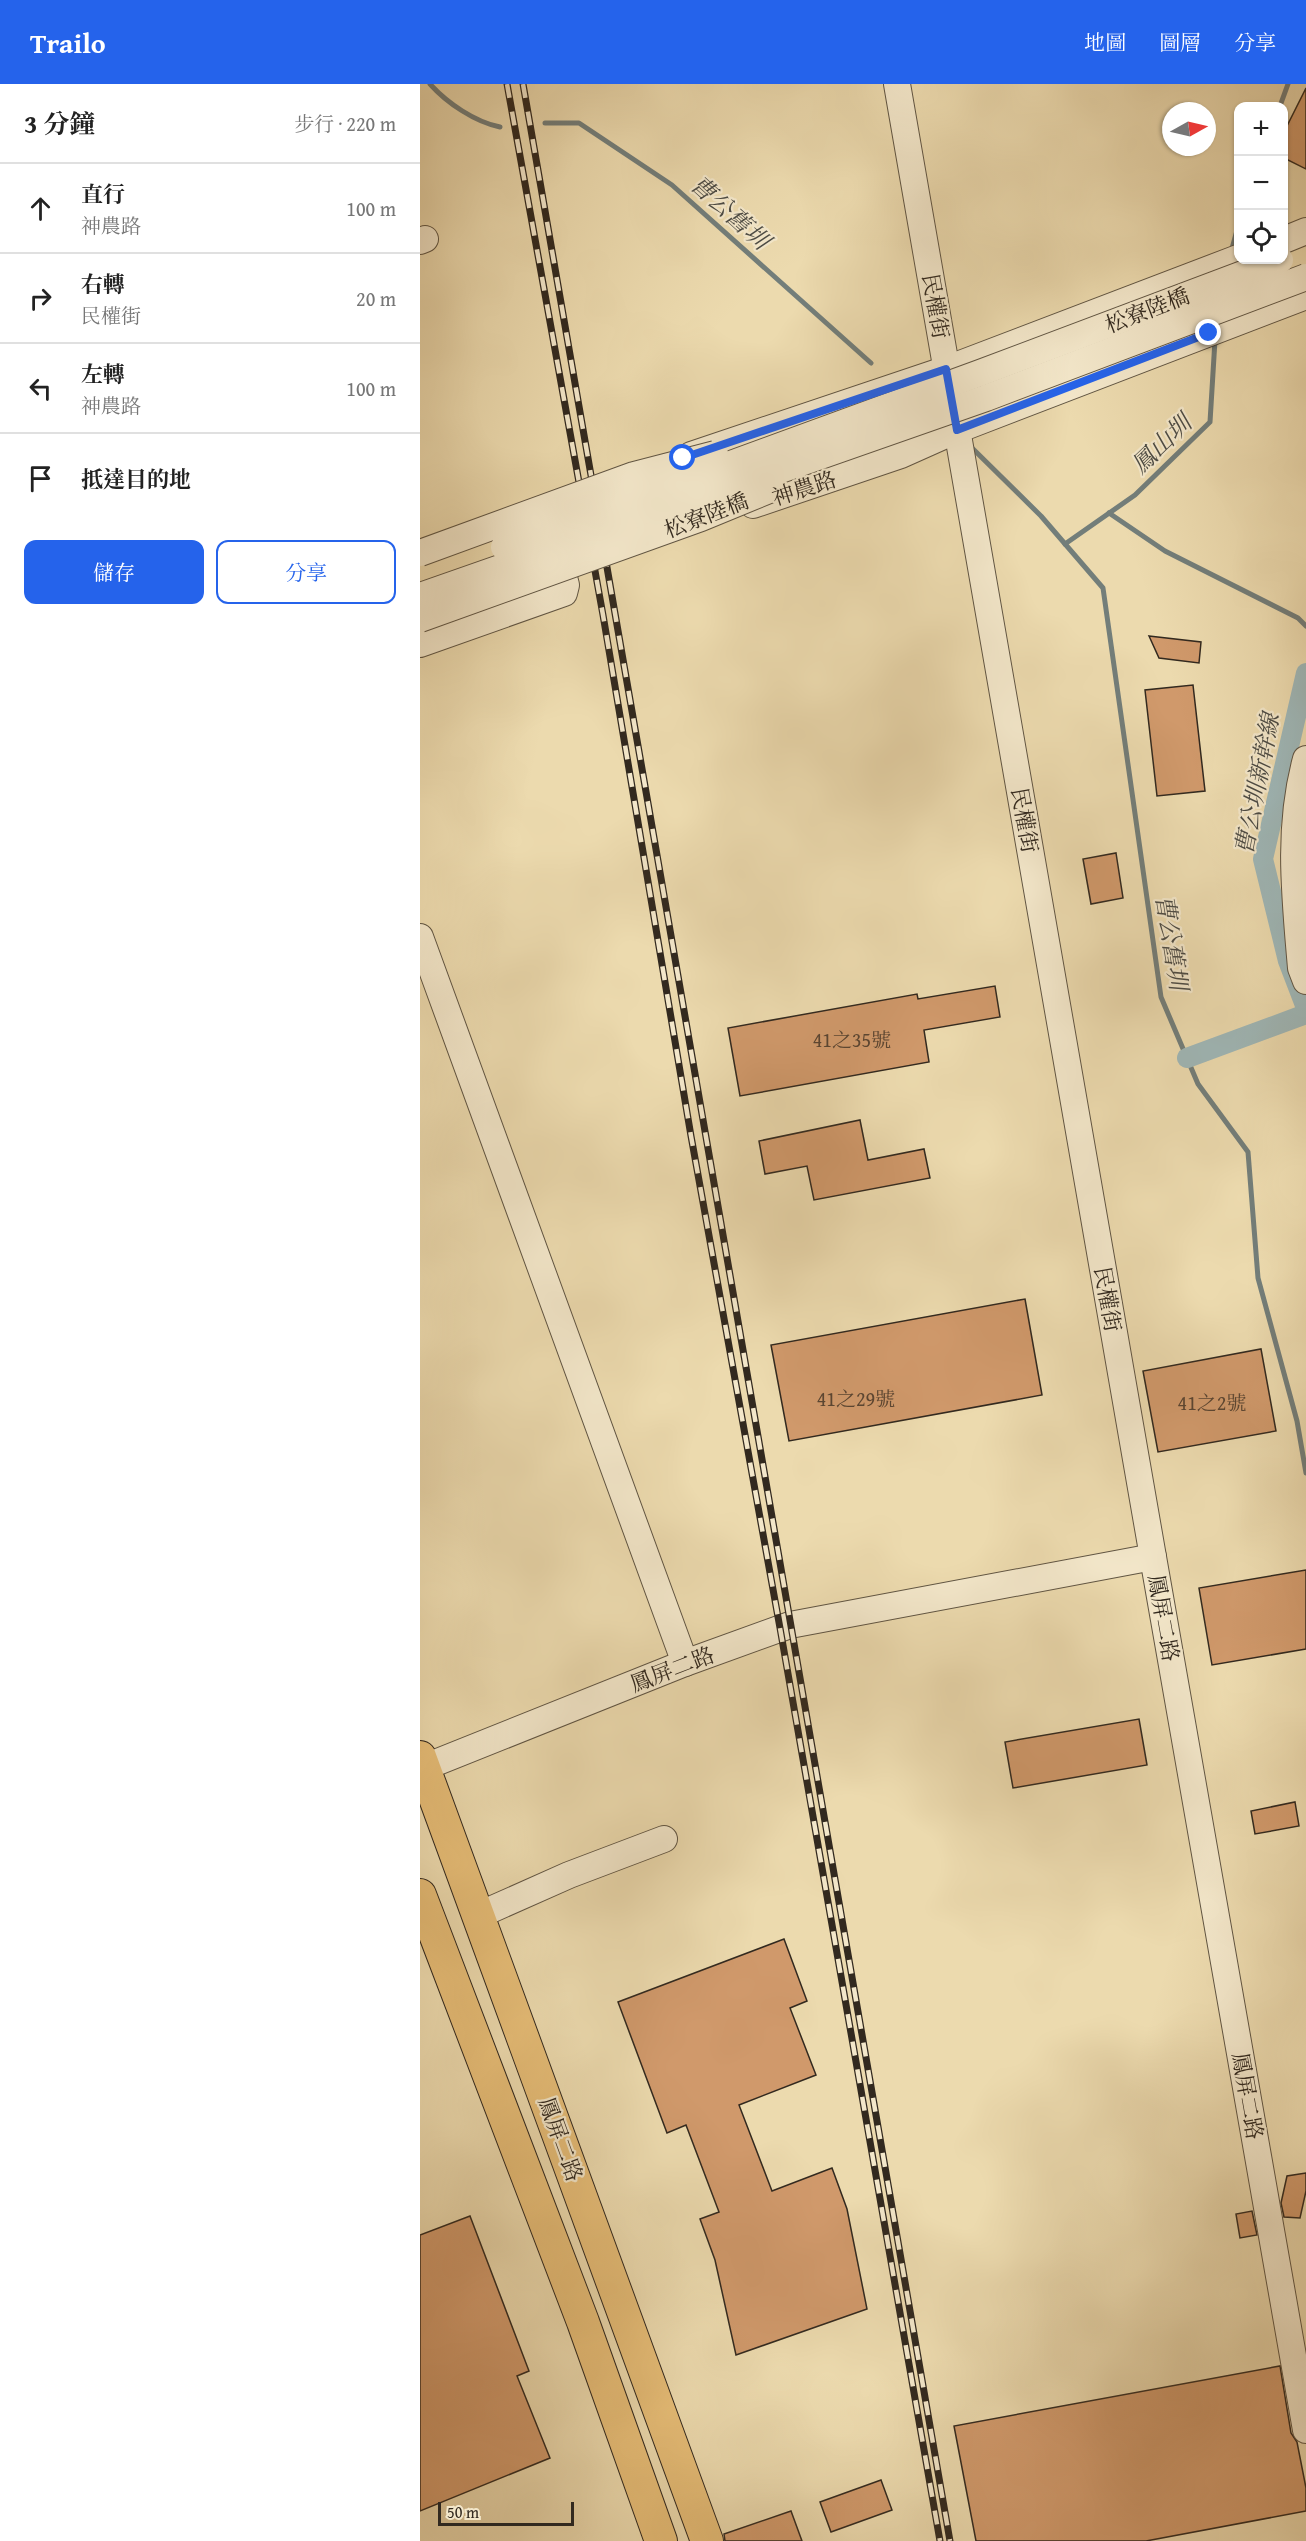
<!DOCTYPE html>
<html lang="zh-TW">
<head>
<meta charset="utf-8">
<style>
  body { margin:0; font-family:"Gentium Book Plus","Noto Serif TC",serif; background:#f6f6f6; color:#222 }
  .controls { position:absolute; right:18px; top:18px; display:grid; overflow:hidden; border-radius:12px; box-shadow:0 2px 4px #0004 }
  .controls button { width:54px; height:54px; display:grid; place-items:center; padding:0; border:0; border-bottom:2px solid #e0e0e0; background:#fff; color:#222; font:30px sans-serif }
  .compass { position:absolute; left:742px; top:18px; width:54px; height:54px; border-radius:50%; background:#fff; box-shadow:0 2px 4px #0004; rotate:82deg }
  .scale { position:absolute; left:18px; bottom:15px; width:136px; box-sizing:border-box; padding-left:6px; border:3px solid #32291f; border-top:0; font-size:16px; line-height:21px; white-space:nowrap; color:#32291f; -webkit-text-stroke:4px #f3e7ca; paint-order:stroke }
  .stop { position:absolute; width:18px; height:18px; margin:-14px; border:4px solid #2563eb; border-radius:50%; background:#fff }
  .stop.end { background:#2563eb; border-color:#fff; box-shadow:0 2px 6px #0008 }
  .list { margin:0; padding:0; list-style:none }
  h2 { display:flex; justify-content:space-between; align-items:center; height:78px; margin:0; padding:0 24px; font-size:26px }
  h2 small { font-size:20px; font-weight:400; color:#767676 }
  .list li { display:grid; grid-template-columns:39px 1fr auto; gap:18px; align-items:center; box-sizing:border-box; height:90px; padding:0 24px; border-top:2px solid #e0e0e0 }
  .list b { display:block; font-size:22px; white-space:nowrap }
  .list p { margin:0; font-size:20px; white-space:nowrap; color:#767676 }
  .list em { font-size:20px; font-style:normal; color:#767676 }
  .actions { display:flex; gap:12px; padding:18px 24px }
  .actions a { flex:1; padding:14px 0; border:2px solid #2563eb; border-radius:12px; text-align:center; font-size:21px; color:#2563eb }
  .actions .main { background:#2563eb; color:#fff }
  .icon { flex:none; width:33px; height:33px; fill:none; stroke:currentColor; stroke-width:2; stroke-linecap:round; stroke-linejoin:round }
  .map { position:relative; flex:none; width:886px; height:2457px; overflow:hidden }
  header { display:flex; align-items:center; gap:36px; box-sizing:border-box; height:84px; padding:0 30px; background:#2563eb; color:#fff }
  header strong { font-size:28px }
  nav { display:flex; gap:33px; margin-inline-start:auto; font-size:21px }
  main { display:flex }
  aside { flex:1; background:#fff }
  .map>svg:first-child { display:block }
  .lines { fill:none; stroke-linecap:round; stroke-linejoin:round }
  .stream { stroke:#737e7a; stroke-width:5 }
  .canal { stroke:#9fb7b7; stroke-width:20 }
  .building { fill:#d0996b; stroke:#32291f; stroke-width:1.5 }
  .minor-casing { stroke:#605543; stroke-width:28 }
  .major-casing { stroke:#32291f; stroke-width:34 }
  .minor { stroke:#f3e7ca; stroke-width:26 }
  .major { stroke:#e6bd77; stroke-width:32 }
  .rail-casing { stroke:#32291f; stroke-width:7 }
  .rail { stroke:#f3e7ca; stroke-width:4.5; stroke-dasharray:14; stroke-linecap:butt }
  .minor-bridge-casing { stroke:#605543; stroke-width:28; stroke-linecap:butt }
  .minor-bridge { stroke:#f3e7ca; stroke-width:26 }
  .route { stroke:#2563eb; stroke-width:8 }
  .labels { text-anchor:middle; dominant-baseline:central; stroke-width:4.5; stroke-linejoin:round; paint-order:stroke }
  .number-label { font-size:20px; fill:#5a4532 }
  .street-label { font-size:22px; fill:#32291f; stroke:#f3e7ca }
  .water-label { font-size:24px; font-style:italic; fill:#4d4c45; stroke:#f3e7ca }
</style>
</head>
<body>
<header>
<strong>Trailo</strong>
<nav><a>地圖</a><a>圖層</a><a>分享</a></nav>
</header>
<main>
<aside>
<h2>3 分鐘<small>步行 · 220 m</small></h2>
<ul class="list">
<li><svg class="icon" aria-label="ahead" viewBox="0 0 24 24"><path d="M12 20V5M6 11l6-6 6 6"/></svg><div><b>直行</b><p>神農路</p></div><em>100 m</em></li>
<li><svg class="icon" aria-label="right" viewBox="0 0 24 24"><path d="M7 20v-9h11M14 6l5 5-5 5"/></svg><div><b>右轉</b><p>民權街</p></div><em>20 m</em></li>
<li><svg class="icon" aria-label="left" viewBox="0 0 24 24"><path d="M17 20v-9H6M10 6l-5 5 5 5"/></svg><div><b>左轉</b><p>神農路</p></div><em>100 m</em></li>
<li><svg class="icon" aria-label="arrive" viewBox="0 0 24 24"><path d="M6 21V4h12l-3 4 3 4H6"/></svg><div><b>抵達目的地</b></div></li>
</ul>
<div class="actions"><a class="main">儲存</a><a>分享</a></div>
</aside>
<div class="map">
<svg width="886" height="2457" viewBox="0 0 886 2457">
  <rect width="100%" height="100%" fill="#ecdaae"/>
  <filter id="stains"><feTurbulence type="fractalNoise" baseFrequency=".00333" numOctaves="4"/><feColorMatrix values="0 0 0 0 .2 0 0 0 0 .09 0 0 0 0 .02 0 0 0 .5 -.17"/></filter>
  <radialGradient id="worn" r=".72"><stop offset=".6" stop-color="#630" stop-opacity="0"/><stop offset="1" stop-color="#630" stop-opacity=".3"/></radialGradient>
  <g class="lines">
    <g class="stream">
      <path d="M10 0C27 19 55 38 80 43"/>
      <polyline points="860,22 868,0"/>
      <polyline points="125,39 159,39 252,101 451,279"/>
      <polyline points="811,168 818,143"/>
      <polyline points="548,360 621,432 683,504 741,913 778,1000 828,1068 838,1194 877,1337 886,1389"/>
      <polyline points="689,429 745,467 878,534 886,542"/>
      <polyline points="645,460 715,411 790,338 795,256"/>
    </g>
    <g class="canal">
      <polyline points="886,589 843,775 868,877 886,924"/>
      <polyline points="767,974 886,930"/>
    </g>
  </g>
  <g class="building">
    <polygon points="886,4 886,85 864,74 864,48"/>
    <polygon points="729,552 781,558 779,579 739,574"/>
    <polygon points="773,601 785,707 737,712 725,606"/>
    <polygon points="696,769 703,814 671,820 663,775"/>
    <polygon points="575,902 580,933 504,946 509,978 320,1012 308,944 497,910 498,915"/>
    <polygon points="440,1036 448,1076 504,1065 510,1094 394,1116 387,1082 345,1090 339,1057"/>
    <polygon points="605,1215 622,1311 369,1357 351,1261"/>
    <polygon points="841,1265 856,1347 738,1368 723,1287"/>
    <polygon points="886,1486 886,1565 792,1581 779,1504"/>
    <polygon points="719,1635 727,1681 593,1704 585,1658"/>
    <polygon points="875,1718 879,1742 835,1750 831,1727"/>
    <polygon points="364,1855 387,1917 370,1924 396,1991 319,2021 352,2107 412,2084 427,2125 447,2225 316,2271 295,2176 280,2135 299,2128 266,2041 247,2049 198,1918"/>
    <polygon points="886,2089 886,2107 880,2134 864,2133 861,2119 867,2092"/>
    <polygon points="832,2127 837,2151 820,2154 816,2130"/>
    <polygon points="50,2132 109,2287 97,2292 130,2374 0,2427 0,2151"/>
    <polygon points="860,2282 871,2349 877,2358 886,2404 886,2427 726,2457 556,2457 534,2342"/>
    <polygon points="461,2396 472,2426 411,2448 400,2418"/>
    <polygon points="371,2427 382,2457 305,2457 304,2450"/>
  </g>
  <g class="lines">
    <g class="minor-casing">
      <g id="minor">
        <polyline points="477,0 733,1473"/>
        <polyline points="864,156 886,147"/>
        <polyline points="0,157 5,155"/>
        <polyline points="271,371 527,285 818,174"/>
        <polyline points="333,421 481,371 537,346 886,212"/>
        <polyline points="0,560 144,509 146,501 136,463"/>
        <path d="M886 675C867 744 875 813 881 884L886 897"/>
        <polyline points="0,853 265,1579"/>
        <polyline points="0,1685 265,1579 370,1541 733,1473 886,2346"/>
        <polyline points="59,1831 149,1791 244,1755"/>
      </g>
    </g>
    <g class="major-casing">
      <g id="major">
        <polyline points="0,1673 287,2457"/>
        <polyline points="0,1811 163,2238 241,2457"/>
      </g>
    </g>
    <use href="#minor" class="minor"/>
    <use href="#major" class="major"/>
    <g class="rail-casing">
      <g id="rail">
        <polyline points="87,0 183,531 271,1052 360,1544 520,2457"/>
        <polyline points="103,0 530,2457"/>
      </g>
    </g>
    <use href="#rail" class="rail"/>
    <g class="minor-bridge-casing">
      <g id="minor-bridge">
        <polyline points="84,463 560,289 860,176"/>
        <polyline points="0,469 214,391 295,370"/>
        <polyline points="0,512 566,314 886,193"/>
        <polyline points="0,535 281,434 354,404"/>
      </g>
    </g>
    <use href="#minor-bridge" class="minor-bridge"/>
  </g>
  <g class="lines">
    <polyline class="route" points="263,374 526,285 537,346 789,249"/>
  </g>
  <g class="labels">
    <g class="number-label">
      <text x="432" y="955">41之35號</text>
      <text x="436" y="1314">41之29號</text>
      <text x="792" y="1318">41之2號</text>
    </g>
    <g class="street-label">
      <text transform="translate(516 222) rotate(80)">民權街</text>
      <text transform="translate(727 226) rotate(-21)">松寮陸橋</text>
      <text transform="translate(384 404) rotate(-18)">神農路</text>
      <text transform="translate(286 431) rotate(-21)">松寮陸橋</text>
      <text transform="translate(605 736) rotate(80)">民權街</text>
      <text transform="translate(688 1215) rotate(80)">民權街</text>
      <text transform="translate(744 1534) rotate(80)">鳳屏二路</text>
      <text transform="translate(252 1585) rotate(-21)">鳳屏二路</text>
      <text transform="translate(828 2012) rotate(80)">鳳屏二路</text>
      <text transform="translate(141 2055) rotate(70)">鳳屏二路</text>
    </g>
    <g class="water-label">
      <text transform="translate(310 128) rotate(42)">曹公舊圳</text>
      <text transform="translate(741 360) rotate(-44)">鳳山圳</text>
      <text transform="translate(837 700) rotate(-79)">曹公圳新幹線</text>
      <text transform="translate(752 858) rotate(81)">曹公舊圳</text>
    </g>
  </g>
  <rect width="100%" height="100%" filter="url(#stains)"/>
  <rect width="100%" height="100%" fill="url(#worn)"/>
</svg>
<div class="controls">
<button>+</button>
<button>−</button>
<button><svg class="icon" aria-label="locate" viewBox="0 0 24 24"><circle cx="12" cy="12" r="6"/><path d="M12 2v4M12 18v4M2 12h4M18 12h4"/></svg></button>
</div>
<svg class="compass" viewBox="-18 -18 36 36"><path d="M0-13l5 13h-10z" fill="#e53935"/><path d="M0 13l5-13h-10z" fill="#767676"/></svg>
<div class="scale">50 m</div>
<div class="stop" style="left:263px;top:374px"></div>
<div class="stop end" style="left:789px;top:249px"></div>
</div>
</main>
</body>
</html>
